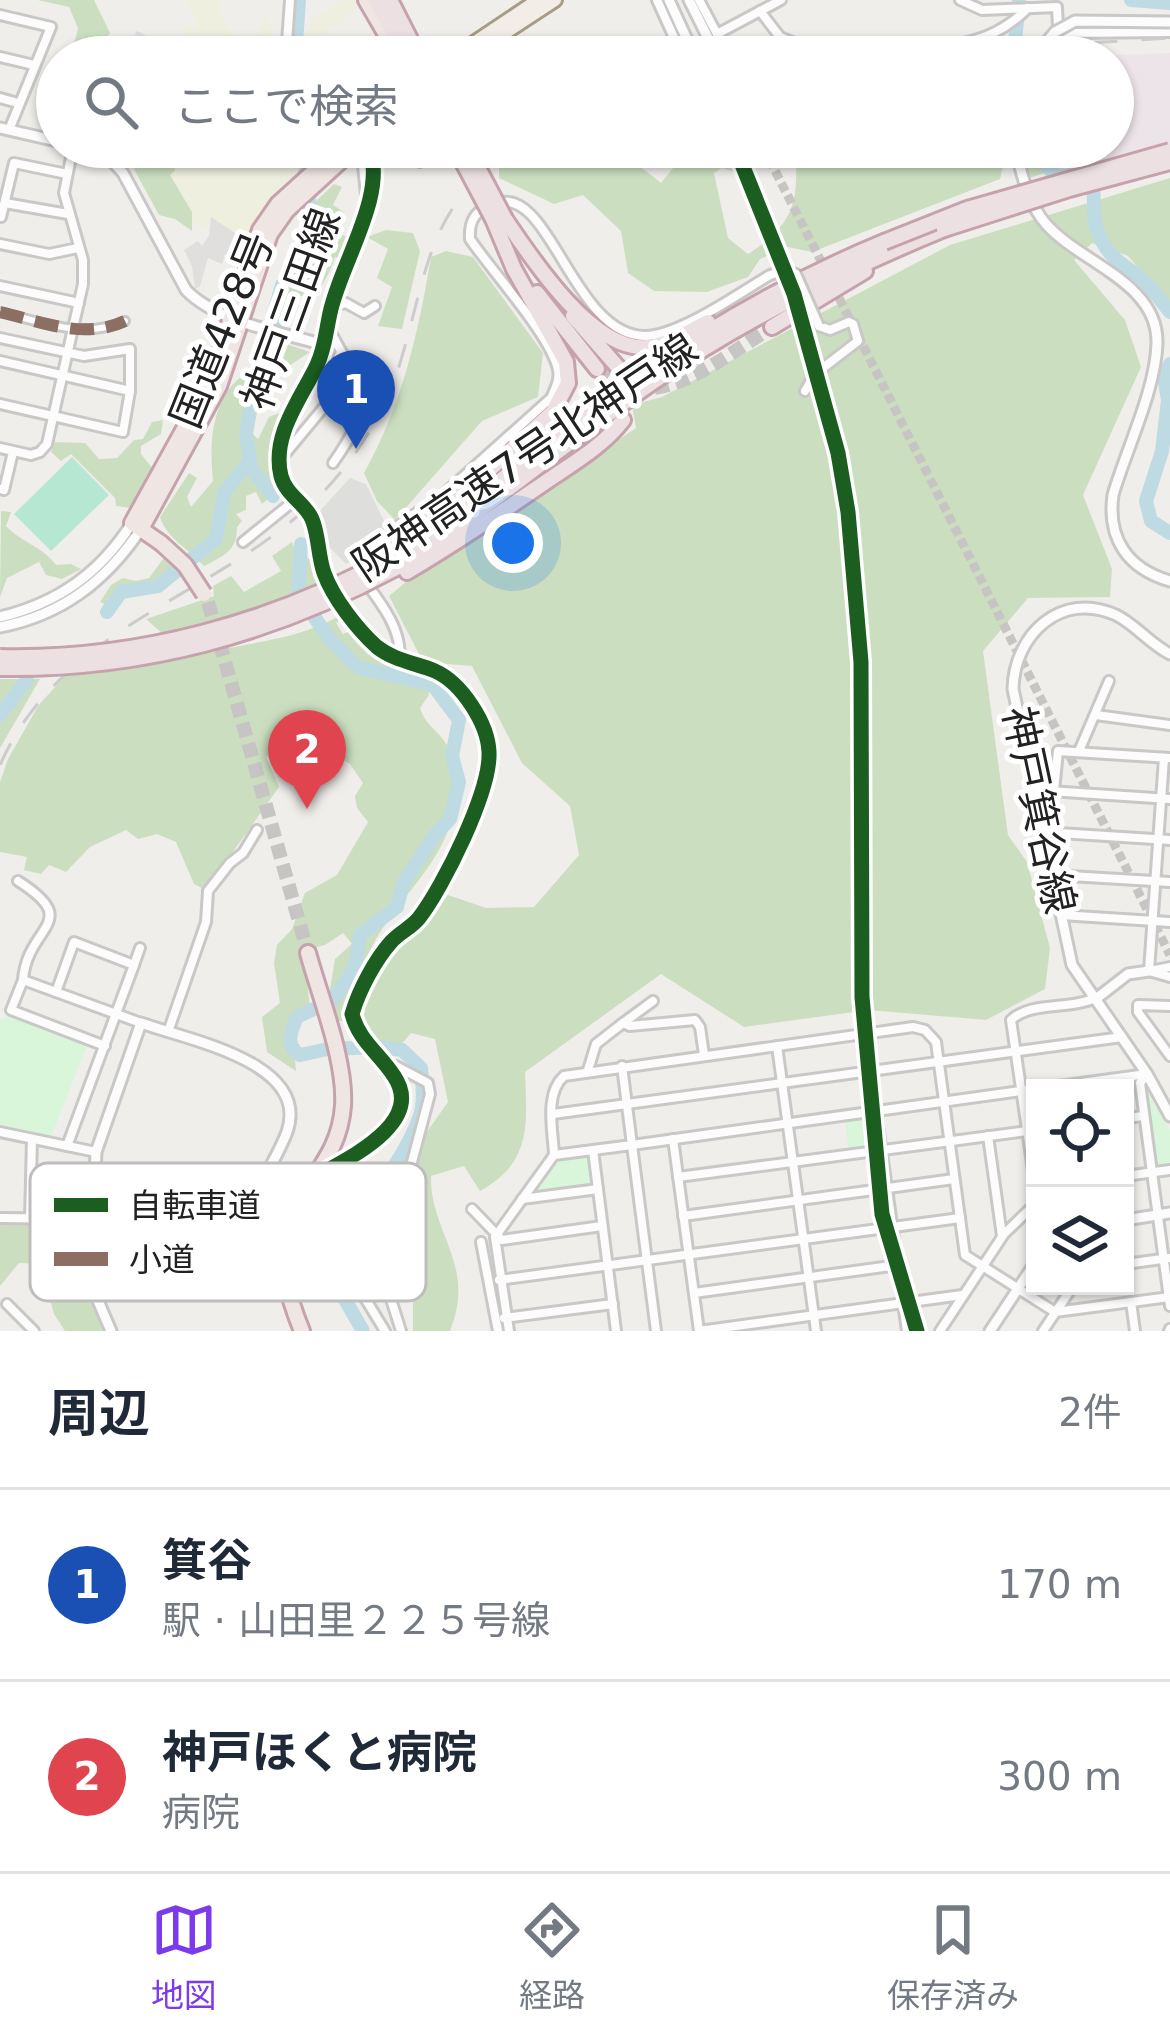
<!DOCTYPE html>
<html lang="ja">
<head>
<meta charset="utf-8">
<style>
  body { margin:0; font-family:"DejaVu Sans","Noto Sans JP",sans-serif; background:#f2f2f3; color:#1f2937 }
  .controls { position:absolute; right:36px; bottom:36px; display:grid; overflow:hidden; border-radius:0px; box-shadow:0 3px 9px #0004 }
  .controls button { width:108px; height:108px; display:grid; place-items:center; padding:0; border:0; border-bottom:3px solid #e0e1e3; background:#fff; color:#1f2937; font:60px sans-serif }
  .you { position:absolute; left:513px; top:543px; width:42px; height:42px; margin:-30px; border:9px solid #fff; border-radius:50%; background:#1a73e8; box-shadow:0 0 0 18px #1a73e833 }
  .badge { display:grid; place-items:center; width:78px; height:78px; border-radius:50%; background:#7c3aed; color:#fff; font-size:39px; font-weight:700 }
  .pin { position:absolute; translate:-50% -99px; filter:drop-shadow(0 3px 6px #0008) }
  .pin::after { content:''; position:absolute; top:63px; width:42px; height:36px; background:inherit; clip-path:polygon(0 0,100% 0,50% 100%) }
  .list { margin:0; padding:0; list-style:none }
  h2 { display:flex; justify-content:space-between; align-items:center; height:156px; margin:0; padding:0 48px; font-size:51px }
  h2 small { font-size:39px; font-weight:400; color:#747a83 }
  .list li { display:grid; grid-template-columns:78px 1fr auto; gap:36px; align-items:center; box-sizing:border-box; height:192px; padding:0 48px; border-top:3px solid #e0e1e3 }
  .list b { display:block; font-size:45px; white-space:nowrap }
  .list p { margin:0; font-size:39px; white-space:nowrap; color:#747a83 }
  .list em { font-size:39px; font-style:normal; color:#747a83 }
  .icon { flex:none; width:66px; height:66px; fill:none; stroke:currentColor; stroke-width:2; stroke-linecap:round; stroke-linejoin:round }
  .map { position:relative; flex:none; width:1170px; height:1331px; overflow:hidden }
  .search { position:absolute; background:#fff; box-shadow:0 3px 9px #0004; left:36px; right:36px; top:36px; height:132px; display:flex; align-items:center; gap:30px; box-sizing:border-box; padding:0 42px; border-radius:66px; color:#747a83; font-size:45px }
  .sheet { height:540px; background:#fff }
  nav { display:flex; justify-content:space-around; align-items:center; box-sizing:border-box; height:168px; border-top:3px solid #e0e1e3; background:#fff; font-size:33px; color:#747a83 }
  nav a { display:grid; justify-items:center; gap:6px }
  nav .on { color:#7c3aed }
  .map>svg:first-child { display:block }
  .industrial { fill:#ede4e9 }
  .religious { fill:#dededc }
  .farmland { fill:#efefdf }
  .forest { fill:#cbdfc0 }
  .park { fill:#d9f5da }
  .pitch { fill:#b6e7d3 }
  .parking { fill:#e0dfde }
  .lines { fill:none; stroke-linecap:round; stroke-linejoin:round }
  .river { stroke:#bedbe3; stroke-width:14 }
  .tertiary-tunnel { stroke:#c7c5c3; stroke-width:9; stroke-dasharray:9 4.5; stroke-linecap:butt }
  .trunk-tunnel { stroke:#c7c5c3; stroke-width:14; stroke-dasharray:14 7; stroke-linecap:butt }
  .motorway-tunnel { stroke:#c7c5c3; stroke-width:14; stroke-dasharray:14 7; stroke-linecap:butt }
  .pedestrian-casing { stroke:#c9c8c7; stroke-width:12 }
  .minor-casing { stroke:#c9c8c7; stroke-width:14 }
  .tertiary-casing { stroke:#c9c8c7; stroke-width:15 }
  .primary-casing { stroke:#a79d86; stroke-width:18 }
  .trunk-casing { stroke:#c6a2ac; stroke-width:20 }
  .motorway-casing { stroke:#c6a2ac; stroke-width:20 }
  .pedestrian { stroke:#fdfcfc; stroke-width:6 }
  .minor { stroke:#fdfcfc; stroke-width:8 }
  .tertiary { stroke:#fdfcfc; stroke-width:9 }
  .primary { stroke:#f2ede7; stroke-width:12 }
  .trunk { stroke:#efe6e4; stroke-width:14 }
  .motorway { stroke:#ece0e2; stroke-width:14 }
  .rail { stroke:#ccc; stroke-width:3; stroke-dasharray:24 24; stroke-linecap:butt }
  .minor-bridge-casing { stroke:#c9c8c7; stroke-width:14; stroke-linecap:butt }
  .tertiary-bridge-casing { stroke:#c9c8c7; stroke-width:15; stroke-linecap:butt }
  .trunk-bridge-casing { stroke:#c6a2ac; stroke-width:20; stroke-linecap:butt }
  .motorway-bridge-casing { stroke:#c6a2ac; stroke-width:20; stroke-linecap:butt }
  .minor-bridge { stroke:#fdfcfc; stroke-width:8 }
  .tertiary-bridge { stroke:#fdfcfc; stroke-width:9 }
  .trunk-bridge { stroke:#efe6e4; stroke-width:14 }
  .motorway-bridge { stroke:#ece0e2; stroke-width:14 }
  .quiet { stroke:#8d6e63; stroke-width:12; stroke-dasharray:24 12; stroke-linecap:butt }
  .cycleway-casing { stroke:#fff; stroke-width:22 }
  .cycleway { stroke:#1b5e20; stroke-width:15 }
  .labels { text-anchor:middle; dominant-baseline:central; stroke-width:10; stroke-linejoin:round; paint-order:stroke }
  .street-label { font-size:42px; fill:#222; stroke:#fff }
  .key { fill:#fff; stroke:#bdbdbd; stroke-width:3 }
  .key-label { font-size:33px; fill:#222 }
</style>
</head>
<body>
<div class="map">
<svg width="1170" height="1331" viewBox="0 0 1170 1331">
  <rect width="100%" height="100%" fill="#f0eeeb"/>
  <polygon class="industrial" points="1170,53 1170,144 1057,174 1055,147 1113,147 1113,57 1065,57"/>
  <polygon class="religious" points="350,478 366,484 387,527 371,539 366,554 346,564 327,545 318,513"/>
  <g class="farmland">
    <polygon points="188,0 220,0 223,21 232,33 259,48 262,19 269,15 272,37 266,57 250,52 249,57 174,57 172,39 184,38 182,24 197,26"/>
    <polygon points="344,0 353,0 358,8 310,44 306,38 311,19"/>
    <polygon points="169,147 306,147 307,152 296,179 271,198 245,244 238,234 211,218 208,228 192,223 192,212 170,175"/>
  </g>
  <g class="forest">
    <polygon points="38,0 94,0 110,33 93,57 71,57 78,28 69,7"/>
    <polygon points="131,147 169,147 175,170 170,175 192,212 192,231 175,219 159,215 134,169"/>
    <path d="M523 147C586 147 610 139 661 183L690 147H750L749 176 722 168 714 173 728 238 748 254C788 228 798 209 796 162L783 153V147H1001L1004 162 1000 179 812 252 788 247 760 259 748 277 707 292 654 291 628 273 621 231 583 195 554 204 499 178V158Z"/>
    <polygon points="1020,147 1054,147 1055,170 1029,178"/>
    <path d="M1170 178V305L1128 256 1092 243 1074 260 1125 320 1141 367 1083 495 1112 569 1110 597 1028 598 983 651 1008 835 1027 862 1050 948 1045 989 986 1020 869 1010 744 1027 661 974 525 1072C527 1125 532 1162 480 1191L464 1166 431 1176C430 1234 477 1264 450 1331H413V1276L405 1265 402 1167 448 1102 435 1039 411 1033 399 1047 374 1039 364 1016 369 974 448 895 486 908 534 907 579 855 570 806 522 763 472 666 423 662 389 596 413 576 484 536 560 478 636 428 632 405 662 397 950 245Z"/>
    <path d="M334 184 342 187 333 205 344 212 337 232 349 238 343 259 335 257C327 278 322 295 297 296L289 317 278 314 289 289 285 279 313 255 302 215Z"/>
    <polygon points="386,230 413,233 420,251 402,329 378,326 392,287 377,278 388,249 367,237"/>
    <path d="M446 251 473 257 543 353 538 397 482 421 395 520 377 501 364 473C402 405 418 334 431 257Z"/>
    <path d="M280 342 310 352C279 374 250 383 243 424L258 439 269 417 287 410 276 439 280 490 262 504 256 492 246 496V510L236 514 242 521 237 527C237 551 224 556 204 566 189 549 167 539 160 517L189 473 197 478 187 497 191 507 213 481C209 441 211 397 247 372L256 381 279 352Z"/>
    <polygon points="163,420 161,434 141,446 141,454 153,469 130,508 116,506 115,498 71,454 61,461 51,452 55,442 85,443 99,459 117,458 134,440 143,439 152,422"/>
    <path d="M1 511 11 512 6 526C22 543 42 546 56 565L71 564 81 569 62 579 46 575 39 562 7 578 0 597Z"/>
    <polygon points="292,542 301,566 312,554 318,563 320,582 276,605 164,635 146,619 214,596 213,586 231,576 244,592 281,571 272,556"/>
    <polygon points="166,555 177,564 157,583 121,590 107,605 100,602 111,585 123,578 136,581 149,578"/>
    <path d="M339 616 343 618 336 623 343 634 353 630 380 658 429 678V695L420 708C425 725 438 730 447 745 450 751 451 764 453 772 466 847 407 884 374 943 360 967 353 994 346 1021H333L330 989 335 959 352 944 343 933 325 945 303 951 311 1014 292 1021 296 1071 267 1052 262 1017 280 1003 274 963 277 945 292 929 305 893 337 875 368 822 357 808 355 796 363 783 350 764 301 737 266 757 279 787 206 890 194 884 176 842 157 834 138 839 126 830 90 847 66 872 49 865 41 874 24 870 27 857 0 852V782L8 759 38 706 65 676C115 671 163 660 213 651 256 642 301 638 339 616Z"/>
    <polygon points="0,679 40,679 0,748"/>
    <polygon points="6,1222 64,1226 74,1232 78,1263 91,1262 95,1302 107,1331 65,1331 54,1314 40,1264 19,1263 0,1286 0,1225"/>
  </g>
  <g class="park">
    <polygon points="9,1015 88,1043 50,1139 0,1129 0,1020"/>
    <polygon points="1143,1085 1170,1130 1170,1167 1154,1165"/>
    <polygon points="867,1118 874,1121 878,1146 849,1153 845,1121"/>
    <polygon points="585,1154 590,1157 594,1184 590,1188 533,1195 557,1159"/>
  </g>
  <polygon class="pitch" points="72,457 109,495 51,551 14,514"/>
  <g class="parking">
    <polygon points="136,31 144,34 151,47 156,46 157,38 172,39 174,57 146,57 134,41"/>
    <polygon points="211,217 238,235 248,247 243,258 225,254 222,264 208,258 200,286 195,289 192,266 184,250 198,241 202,246 209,236"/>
  </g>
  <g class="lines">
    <g class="river">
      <polyline points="1131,0 1170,3"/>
      <polyline points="1015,42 1019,0"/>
      <polyline points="295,57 299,0"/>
      <path d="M1048 147 1047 166 1054 175 1067 176 1081 170C1103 187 1088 211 1098 233 1111 263 1125 263 1145 282 1154 291 1162 302 1170 312"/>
      <polyline points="1170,364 1164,377 1168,400 1162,451 1146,501 1151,521 1170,533"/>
      <polyline points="273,496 251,468 246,433 252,401 276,345 274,313 282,285 311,270 323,251 303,178 315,147"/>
      <path d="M301 544 298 593 328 637 357 667 433 685 459 720 452 756 459 782 450 819 434 836 403 884 397 907 360 935 354 969 333 1000 297 1017C291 1031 284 1045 300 1055L328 1049 380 1047 402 1050 421 1068C422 1080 424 1094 422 1106 421 1124 390 1180 374 1188 351 1200 330 1177 318 1209L334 1233 343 1296 363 1331"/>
      <polyline points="107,612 121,592 158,586 216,539 224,493 249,461"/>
      <polyline points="0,715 27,680"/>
    </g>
    <g class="tertiary-tunnel">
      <polyline points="735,147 793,289"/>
      <polyline points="763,147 826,271"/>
      <polyline points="833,286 1170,955"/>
      <path d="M799 311C833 427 856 539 860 660 866 810 856 958 871 1107 876 1156 879 1204 893 1251"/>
      <polyline points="903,1284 917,1331"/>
    </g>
    <polyline class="trunk-tunnel" points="208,602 308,953"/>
    <path class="motorway-tunnel" d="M597 369C651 420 720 359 772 327"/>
    <g class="pedestrian-casing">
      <path id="pedestrian" d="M0 312C43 322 84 340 125 321"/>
    </g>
    <g class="minor-casing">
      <g id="minor">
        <polyline points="657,0 681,53 674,57"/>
        <polyline points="699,0 717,34 781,0"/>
        <polyline points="960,0 982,10 1057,7 1058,28 1067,33 1170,32"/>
        <polyline points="760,11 780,37 829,57"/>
        <polyline points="0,15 51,27 9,130"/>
        <polyline points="717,34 728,57"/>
        <polyline points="226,49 251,57"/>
        <polyline points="0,57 34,65"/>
        <polyline points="286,57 290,0"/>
        <path d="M803 57C880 18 956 80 1028 8"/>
        <polyline points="0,98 18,103"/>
        <polyline points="420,162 428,147"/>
        <polyline points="363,166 367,204"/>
        <polyline points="5,203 68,214"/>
        <path d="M495 204C549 181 573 336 645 336 679 336 739 293 770 275L783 271 796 274"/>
        <polyline points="1,217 14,163 67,174"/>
        <polyline points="0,244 49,254 78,248"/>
        <polyline points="0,286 79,303"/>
        <polyline points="332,306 346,303 364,313 375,306"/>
        <path d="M329 329C362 391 377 401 333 463"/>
        <polyline points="0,338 84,356 130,349 130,391"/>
        <polyline points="0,361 130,391 123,432 0,404"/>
        <polyline points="319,361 334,364 341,353"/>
        <polyline points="805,391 815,374 858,341 853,324 849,322 830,330 819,326"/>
        <polyline points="0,448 31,455 40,452 47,444 83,284 83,260 64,193 73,147"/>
        <polyline points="280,460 324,407 350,366"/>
        <polyline points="0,489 4,490 13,452"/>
        <polyline points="243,542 295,500"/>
        <path d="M374 553 380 539 445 493 551 398C555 389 560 380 558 370 552 337 490 269 470 239 469 224 473 213 487 207"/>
        <path d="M366 583C382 604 403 632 399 659"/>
        <polyline points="1096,715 1170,725"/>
        <polyline points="1079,751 1109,681"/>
        <polyline points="1034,790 1170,799"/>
        <polyline points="1054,791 1058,751 1170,758"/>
        <polyline points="1043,832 1170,840"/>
        <polyline points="1053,875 1170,882"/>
        <path d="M18 881C84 923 27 925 23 980"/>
        <polyline points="1061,915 1170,922"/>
        <polyline points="134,965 140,948"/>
        <polyline points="1149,971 1164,758"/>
        <polyline points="1149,971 1170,977"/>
        <polyline points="1150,971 1170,967"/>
        <polyline points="56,992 74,942 134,965 67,1146"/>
        <polyline points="1170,1006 1138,1005 1138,1012 1170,1056"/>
        <polyline points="623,1023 653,1001"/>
        <polyline points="168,1032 206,922 208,891 230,863 243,853 257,830"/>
        <polyline points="105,1046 11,1010 23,980 141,1023"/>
        <polyline points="777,1046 816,1331"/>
        <polyline points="388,1066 396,1066 428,1083 430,1094 412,1162 396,1191 385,1257 390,1296 401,1331"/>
        <polyline points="588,1070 596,1044 623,1023 630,1026 695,1020 700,1027 704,1055"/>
        <polyline points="1147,1074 1140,1083 1170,1306"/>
        <polyline points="1044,1088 1147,1074"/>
        <polyline points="876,1111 907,1331"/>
        <polyline points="553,1114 1122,1037"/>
        <polyline points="1125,1118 1144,1116"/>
        <polyline points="0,1132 96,1152"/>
        <polyline points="988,1136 1002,1236"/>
        <polyline points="673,1139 699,1331"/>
        <polyline points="593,1150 616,1331"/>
        <path d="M554 1155C553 1130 544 1094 564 1076L913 1027 925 1030 936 1042 965 1255 1055 1312 1170 1297"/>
        <polyline points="1125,1176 1170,1170"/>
        <polyline points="678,1177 1035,1130"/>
        <path d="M1035 1184 1011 1020C1031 1001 1070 1010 1095 998"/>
        <polyline points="309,1189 357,1230 358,1240 390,1237"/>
        <polyline points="522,1199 598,1189"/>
        <polyline points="472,1209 502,1240 602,1226"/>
        <polyline points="683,1216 954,1179"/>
        <polyline points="0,1218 93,1219"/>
        <polyline points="30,1219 32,1139"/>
        <polyline points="358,1240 363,1295 385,1331"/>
        <polyline points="481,1242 498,1331"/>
        <polyline points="1125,1264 1170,1258"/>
        <polyline points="499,1280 960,1218"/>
        <polyline points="694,1293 898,1265"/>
        <polyline points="1131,1302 1135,1331"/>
        <polyline points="7,1304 34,1331"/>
        <polyline points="504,1318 613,1304"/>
        <polyline points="509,1331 495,1237 554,1155 632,1145 622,1066"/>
        <polyline points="656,1331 632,1145 1035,1089"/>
        <polyline points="699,1331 962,1295"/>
        <polyline points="940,1331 1004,1234 1035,1204"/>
        <polyline points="1043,1331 1073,1286"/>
        <polyline points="1169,1331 1170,1329"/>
      </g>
    </g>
    <g class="tertiary-casing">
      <g id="tertiary">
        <polyline points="669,0 695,57"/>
        <polyline points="689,0 714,50"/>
        <polyline points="0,128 57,141"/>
        <path d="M81 147 110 159 123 173 186 290C218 323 281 332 324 345"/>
        <path d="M1015 147C1022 174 1027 202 1046 224 1080 263 1158 282 1157 343 1156 389 1126 450 1113 495 1107 539 1128 569 1170 581"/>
        <path d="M0 617C58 603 100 573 132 523"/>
        <path d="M0 627C62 615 106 581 141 529"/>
        <path d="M1170 654C1150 644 1136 625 1116 615 1061 590 1014 635 1013 689L1072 965 1147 1074 1170 1116"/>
        <polyline points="1097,998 1128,974 1149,971"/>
        <path d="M319 1175C351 1157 425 1122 394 1076 379 1053 359 1041 352 1014 359 990 375 960 391 942 400 932 411 928 419 918 443 887 491 791 489 752 488 724 462 683 435 671 416 663 395 661 377 647 357 629 333 598 324 573 318 556 319 536 312 519 305 503 286 495 281 476 271 435 301 399 317 365 325 348 326 331 330 313 340 264 388 195 369 147"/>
        <polyline points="1125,1220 1170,1213"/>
        <path d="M111 1331 96 1296 93 1219 96 1152 141 1023C188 1040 311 1062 287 1132 276 1161 256 1187 248 1217L249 1225 286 1241"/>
        <polyline points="990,1331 1035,1263"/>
      </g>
    </g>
    <g class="primary-casing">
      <g id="primary">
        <polyline points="453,57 538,0"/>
        <polyline points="468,57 555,0"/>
      </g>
    </g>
    <g class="trunk-casing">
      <g id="trunk">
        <polyline points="366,0 399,57"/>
        <polyline points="141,529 219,386 270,234 287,210 356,147"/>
        <polyline points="161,543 132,523 210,382 260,230 278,204 341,147"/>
        <path d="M302 1331C288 1297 277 1260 289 1223 303 1180 339 1160 343 1106 346 1061 320 997 308 953"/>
      </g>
    </g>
    <g class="motorway-casing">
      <g id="motorway">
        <polyline points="376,0 407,57"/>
        <polyline points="390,0 419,57"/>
        <path d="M505 219C532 259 593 352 647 347 669 345 689 331 708 322"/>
        <polyline points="537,293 597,369"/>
        <polyline points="573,316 623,373"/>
        <polyline points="772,327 865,271"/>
        <polyline points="385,548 457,499 553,412 568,383 566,362 514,269 493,219"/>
        <path d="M392 557C477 502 554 438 636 379 713 325 797 278 884 242"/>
        <path d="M396 568C484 511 564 444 650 384 741 320 842 271 944 229"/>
        <path d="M407 572C456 543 502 512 550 479 575 462 604 445 623 420"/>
      </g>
    </g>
    <use href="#pedestrian" class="pedestrian"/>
    <use href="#minor" class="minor"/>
    <use href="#tertiary" class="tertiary"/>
    <use href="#primary" class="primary"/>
    <use href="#trunk" class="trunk"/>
    <use href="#motorway" class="motorway"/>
    <g class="rail">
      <polyline points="854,57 1170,38"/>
      <path d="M0 765C67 613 242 594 340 473 369 438 391 397 403 353 429 263 431 199 520 147"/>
    </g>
    <g class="minor-bridge-casing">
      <polyline id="minor-bridge" points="796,274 819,326"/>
    </g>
    <g class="tertiary-bridge-casing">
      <polyline id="tertiary-bridge" points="1034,57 1055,32 1075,21 1170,22"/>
    </g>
    <g class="trunk-bridge-casing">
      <polyline id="trunk-bridge" points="161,543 185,565 204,594"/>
    </g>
    <g class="motorway-bridge-casing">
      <g id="motorway-bridge">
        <polyline points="455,147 493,219"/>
        <polyline points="467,147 505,219"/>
        <polyline points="944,229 1069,189 1170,162"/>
        <polyline points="884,242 967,209 1170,151"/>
        <polyline points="361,565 385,548"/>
        <path d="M0 657C137 660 272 623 392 557"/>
        <path d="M0 668C142 670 271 635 396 568"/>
      </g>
    </g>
    <use href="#minor-bridge" class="minor-bridge"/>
    <use href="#tertiary-bridge" class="tertiary-bridge"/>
    <use href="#trunk-bridge" class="trunk-bridge"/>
    <use href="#motorway-bridge" class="motorway-bridge"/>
    <path class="quiet" d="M0 312C43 322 84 340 125 321"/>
    <g class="cycleway-casing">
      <g id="cycleway">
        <polyline points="735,147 794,294 838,453 848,512 861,662 862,997 882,1214 917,1331"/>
        <path d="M319 1175C351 1157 425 1122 394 1076 379 1053 359 1041 352 1014 359 990 375 960 391 942 400 932 411 928 419 918 443 887 491 791 489 752 488 724 462 683 435 671 416 663 395 661 377 647 357 629 333 598 324 573 318 556 319 536 312 519 305 503 286 495 281 476 271 435 301 399 317 365 325 348 326 331 330 313 340 264 388 195 369 147"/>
      </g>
    </g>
    <use href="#cycleway" class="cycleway"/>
  </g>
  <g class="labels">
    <g class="street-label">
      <text transform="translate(291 309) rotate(-70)">神戸三田線</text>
      <text transform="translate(222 330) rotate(-68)">国道428号</text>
      <text transform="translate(525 457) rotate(-34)">阪神高速7号北神戸線</text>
      <text transform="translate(1039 810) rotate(78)">神戸箕谷線</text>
    </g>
  </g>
  <rect x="30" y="1163" width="396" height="138" rx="18" class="key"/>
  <rect x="54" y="1198" width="54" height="14" fill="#1b5e20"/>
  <rect x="54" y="1252" width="54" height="14" fill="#8d6e63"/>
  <g class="key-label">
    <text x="129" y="1217">自転車道</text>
    <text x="129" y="1271">小道</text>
  </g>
</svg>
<div class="controls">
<button><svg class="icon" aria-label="locate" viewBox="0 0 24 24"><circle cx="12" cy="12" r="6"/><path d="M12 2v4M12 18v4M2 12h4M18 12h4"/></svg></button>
<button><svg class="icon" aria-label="layers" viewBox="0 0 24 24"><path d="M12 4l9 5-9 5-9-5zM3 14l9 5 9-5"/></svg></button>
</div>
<div class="you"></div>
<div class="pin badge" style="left:356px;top:449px;background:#1a4fb4">1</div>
<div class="pin badge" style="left:307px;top:809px;background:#e0444e">2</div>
<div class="search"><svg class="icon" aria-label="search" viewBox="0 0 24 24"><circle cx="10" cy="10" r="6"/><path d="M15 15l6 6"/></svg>ここで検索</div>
</div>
<section class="sheet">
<h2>周辺<small>2件</small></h2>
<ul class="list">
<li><span class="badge" style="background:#1a4fb4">1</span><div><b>箕谷</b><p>駅 · 山田里２２５号線</p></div><em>170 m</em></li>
<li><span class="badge" style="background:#e0444e">2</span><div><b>神戸ほくと病院</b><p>病院</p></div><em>300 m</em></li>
</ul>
</section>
<nav>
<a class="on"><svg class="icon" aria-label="map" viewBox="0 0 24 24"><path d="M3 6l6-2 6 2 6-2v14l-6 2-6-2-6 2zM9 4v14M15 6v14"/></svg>地図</a>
<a><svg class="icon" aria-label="directions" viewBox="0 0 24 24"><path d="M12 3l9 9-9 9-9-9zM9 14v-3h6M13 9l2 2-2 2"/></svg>経路</a>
<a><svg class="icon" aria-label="saved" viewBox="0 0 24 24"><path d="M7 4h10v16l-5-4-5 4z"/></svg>保存済み</a>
</nav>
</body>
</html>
